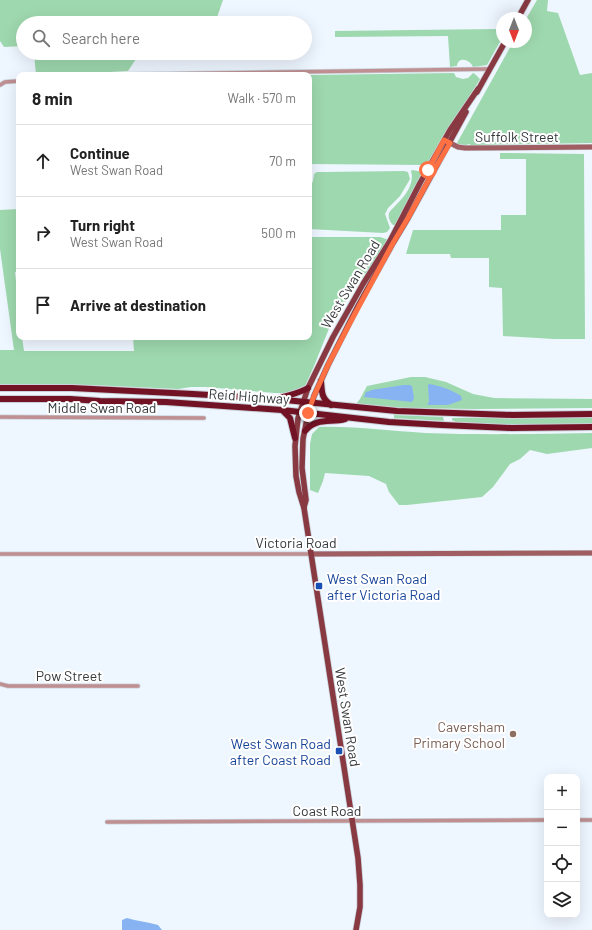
<!DOCTYPE html>
<html lang="en">
<head>
<meta charset="utf-8">
<style>
  body { margin:0; font-family:Barlow,sans-serif; background:#f6f6f6; color:#222 }
  .controls { position:absolute; right:12px; bottom:12px; display:grid; overflow:hidden; border-radius:8px; box-shadow:0 4px 16px #0002 }
  .controls button { width:36px; height:36px; display:grid; place-items:center; padding:0; border:0; border-bottom:1px solid #e0e0e0; background:#fff; color:#222; font:20px sans-serif }
  .compass { position:absolute; left:496px; top:12px; width:36px; height:36px; border-radius:50%; background:#fff; box-shadow:0 4px 16px #0002; rotate:180deg }
  .stop { position:absolute; width:12px; height:12px; margin:-9px; border:3px solid #ff7043; border-radius:50%; background:#fff }
  .stop.end { background:#ff7043; border-color:#fff; box-shadow:0 1px 4px #0008 }
  .list { margin:0; padding:0; list-style:none }
  h2 { display:flex; justify-content:space-between; align-items:center; height:52px; margin:0; padding:0 16px; font-size:17px }
  h2 small { font-size:13px; font-weight:400; color:#767676 }
  .list li { display:grid; grid-template-columns:26px 1fr auto; gap:12px; align-items:center; box-sizing:border-box; height:72px; padding:0 16px; border-top:1px solid #e0e0e0 }
  .list b { display:block; font-size:15px; white-space:nowrap }
  .list p { margin:0; font-size:13px; white-space:nowrap; color:#767676 }
  .list em { font-size:13px; font-style:normal; color:#767676 }
  .icon { flex:none; width:22px; height:22px; fill:none; stroke:currentColor; stroke-width:2; stroke-linecap:round; stroke-linejoin:round }
  .map { position:relative; flex:none; width:592px; height:930px; overflow:hidden }
  .search { position:absolute; background:#fff; box-shadow:0 4px 16px #0002; left:16px; top:16px; width:296px; height:44px; display:flex; align-items:center; gap:10px; box-sizing:border-box; padding:0 14px; border-radius:22px; color:#767676; font-size:15px }
  .panel { position:absolute; background:#fff; box-shadow:0 4px 16px #0002; left:16px; top:72px; width:296px; height:268px; border-radius:8px }
  .map>svg:first-child { display:block }
  .grass { fill:#9ed8ae }
  .water { fill:#88b3f2 }
  .lines { fill:none; stroke-linecap:round; stroke-linejoin:round }
  .street-casing { stroke:#c9d0d8; stroke-width:5 }
  .secondary-casing { stroke:#c9d0d8; stroke-width:6 }
  .primary-casing { stroke:#c9d0d8; stroke-width:7 }
  .highway-casing { stroke:#c9d0d8; stroke-width:8 }
  .street { stroke:#bf8f91; stroke-width:3.5 }
  .secondary { stroke:#a05e62; stroke-width:5 }
  .primary { stroke:#883941; stroke-width:5.5 }
  .highway { stroke:#721325; stroke-width:6 }
  .route { stroke:#ff7043; stroke-width:5 }
  .transit-dot { fill:#1a4fb4; stroke:#fff; stroke-width:1.5 }
  .education-dot { fill:#8d6e63; stroke:#fff; stroke-width:1.5 }
  .labels { text-anchor:middle; dominant-baseline:central; stroke-width:4; stroke-linejoin:round; paint-order:stroke }
  .street-label { font-size:14px; fill:#35393c; stroke:#fff }
  .transit-label { font-size:14px; fill:#164399; stroke:#fff; text-anchor:start }
  .education-label { font-size:14px; fill:#785e54; stroke:#fff; text-anchor:end }
</style>
</head>
<body>
<div class="map">
<svg width="592" height="930" viewBox="0 0 592 930">
  <rect width="100%" height="100%" fill="#eef6ff"/>
  <g class="grass">
    <polygon points="0,0 223,0 215,23 23,23 23,46 4,47 0,41"/>
    <polygon points="537,0 548,0 547,11 558,13 580,75 592,73 592,143 471,145 469,144 466,145 458,144 457,143 513,42 526,42 526,19"/>
    <path d="M495 29 502 30V38L487 65 473 67C470 59 458 56 457 66L450 67 448 36 335 37V31Z"/>
    <polygon points="34,53 140,53 128,71 56,75 36,75"/>
    <polygon points="454,73 456,77 463,79 468,78 473,73 475,74 480,79 427,165 309,164 309,75"/>
    <polygon points="500,153 584,154 585,339 554,339 503,336 502,288 489,287 489,258 451,258 450,254 406,254 413,230 501,230 501,215 526,215 526,159 500,159"/>
    <path d="M412 170 424 172 412 191 403 212 397 224 395 225H393C390 222 388 218 389 213 390 211 393 208 395 206 404 197 415 185 411 171Z"/>
    <polygon points="404,171 408,172 410,179 400,196 388,208 385,214 390,228 387,232 383,233 309,229 309,185 311,185 313,181 314,174 317,172 325,172"/>
    <polygon points="19,209 19,272 15,272 19,307 19,337 22,337 24,351 134,351 133,337 309,337 309,237 380,237 389,240 332,321 314,366 305,386 302,389 288,393 275,393 205,387 191,387 178,389 91,385 0,384 0,350 14,350 0,249 0,210"/>
    <polygon points="411,377 425,377 446,382 473,394 494,398 592,399 592,408 475,409 404,408 356,404 360,399 367,386"/>
    <polygon points="394,415 443,417 444,421 394,418"/>
    <polygon points="592,417 592,424 479,424 458,423 452,420 452,418"/>
    <path d="M319 427C355 426 390 431 425 433 481 435 536 434 592 433V448L547 454 530 450 520 459 510 464 493 487 482 497 407 505H399L389 492 386 484 369 476 325 473 323 481 318 493 310 490V444L312 434Z"/>
  </g>
  <g class="water">
    <path d="M429 384C441 386 452 390 461 396L462 400 448 405H429L427 404 429 402 428 385Z"/>
    <polygon points="404,385 409,385 412,386 414,398 412,402 364,397 366,392 370,391 371,390"/>
    <path d="M127 918C137 921 147 922 158 925L162 930H122V920Z"/>
  </g>
  <g class="lines">
    <g class="street-casing">
      <g id="street">
        <polyline points="91,75 489,69"/>
        <polyline points="0,85 5,82 19,81"/>
        <polyline points="0,417 204,418"/>
        <polyline points="0,554 311,554"/>
        <polyline points="0,684 8,686 138,686"/>
        <polyline points="577,820 592,820"/>
        <polyline points="107,822 547,820"/>
      </g>
    </g>
    <g class="secondary-casing">
      <g id="secondary">
        <polyline points="446,141 458,147 465,148 592,147"/>
        <polyline points="311,554 592,553"/>
      </g>
    </g>
    <g class="primary-casing">
      <g id="primary">
        <polyline points="518,18 528,0"/>
        <polyline points="477,92 505,42"/>
        <polyline points="304,507 306,500 302,468 303,439 307,419 314,396 328,365 358,306 393,243 408,218 466,112"/>
        <polyline points="356,930 360,907 360,885 358,858 304,508 299,492 296,476 295,446 298,418 308,388 333,337 363,284 390,241 420,183 450,130 478,89"/>
      </g>
    </g>
    <g class="highway-casing">
      <g id="highway">
        <path d="M321 381C322 392 321 398 331 405"/>
        <polyline points="0,388 72,388 193,394 275,399 397,411 512,415 592,414"/>
        <polyline points="0,399 70,399 100,401 166,402 282,410 389,422 442,425 511,428 592,427"/>
        <path d="M277 399C287 395 298 394 308 388"/>
        <polyline points="282,410 290,418 295,438"/>
        <path d="M305 431C316 417 331 423 345 419"/>
      </g>
    </g>
    <use href="#street" class="street"/>
    <use href="#secondary" class="secondary"/>
    <use href="#primary" class="primary"/>
    <use href="#highway" class="highway"/>
  </g>
  <g class="lines">
    <polyline class="route" points="308,413 314,396 328,365 351,321 393,243 408,218 433,172 450,143 444,140 428,170"/>
  </g>
  <g class="transit-dot">
    <rect x="315" y="582" width="8" height="8" rx="2"/>
    <rect x="335" y="747" width="8" height="8" rx="2"/>
  </g>
  <circle class="education-dot" cx="513" cy="734" r="4"/>
  <g class="labels">
    <g class="street-label">
      <text x="517" y="136">Suffolk Street</text>
      <text transform="translate(350 284) rotate(-59)">West Swan Road</text>
      <text transform="translate(249 396) rotate(4)">Reid Highway</text>
      <text x="102" y="407">Middle Swan Road</text>
      <text x="296" y="542">Victoria Road</text>
      <text x="69" y="675">Pow Street</text>
      <text transform="translate(348 717) rotate(81)">West Swan Road</text>
      <text x="327" y="810">Coast Road</text>
    </g>
    <g class="transit-label">
      <text x="327" y="578">West Swan Road<tspan x="327" dy="16">after Victoria Road</tspan></text>
      <text x="331" y="743" text-anchor="end">West Swan Road<tspan x="331" dy="16">after Coast Road</tspan></text>
    </g>
    <g class="education-label">
      <text x="505" y="726">Caversham<tspan x="505" dy="16">Primary School</tspan></text>
    </g>
  </g>
</svg>
<div class="controls">
<button>+</button>
<button>−</button>
<button><svg class="icon" aria-label="locate" viewBox="0 0 24 24"><circle cx="12" cy="12" r="6"/><path d="M12 2v4M12 18v4M2 12h4M18 12h4"/></svg></button>
<button><svg class="icon" aria-label="layers" viewBox="0 0 24 24"><path d="M12 4l9 5-9 5-9-5zM3 14l9 5 9-5"/></svg></button>
</div>
<svg class="compass" viewBox="-18 -18 36 36"><path d="M0-13l5 13h-10z" fill="#e53935"/><path d="M0 13l5-13h-10z" fill="#767676"/></svg>
<div class="stop" style="left:428px;top:170px"></div>
<div class="stop end" style="left:308px;top:413px"></div>
<div class="search"><svg class="icon" aria-label="search" viewBox="0 0 24 24"><circle cx="10" cy="10" r="6"/><path d="M15 15l6 6"/></svg>Search here</div>
<section class="panel">
<h2>8 min<small>Walk · 570 m</small></h2>
<ul class="list">
<li><svg class="icon" aria-label="ahead" viewBox="0 0 24 24"><path d="M12 20V5M6 11l6-6 6 6"/></svg><div><b>Continue</b><p>West Swan Road</p></div><em>70 m</em></li>
<li><svg class="icon" aria-label="right" viewBox="0 0 24 24"><path d="M7 20v-9h11M14 6l5 5-5 5"/></svg><div><b>Turn right</b><p>West Swan Road</p></div><em>500 m</em></li>
<li><svg class="icon" aria-label="arrive" viewBox="0 0 24 24"><path d="M6 21V4h12l-3 4 3 4H6"/></svg><div><b>Arrive at destination</b></div></li>
</ul>
</section>
</div>
</body>
</html>
